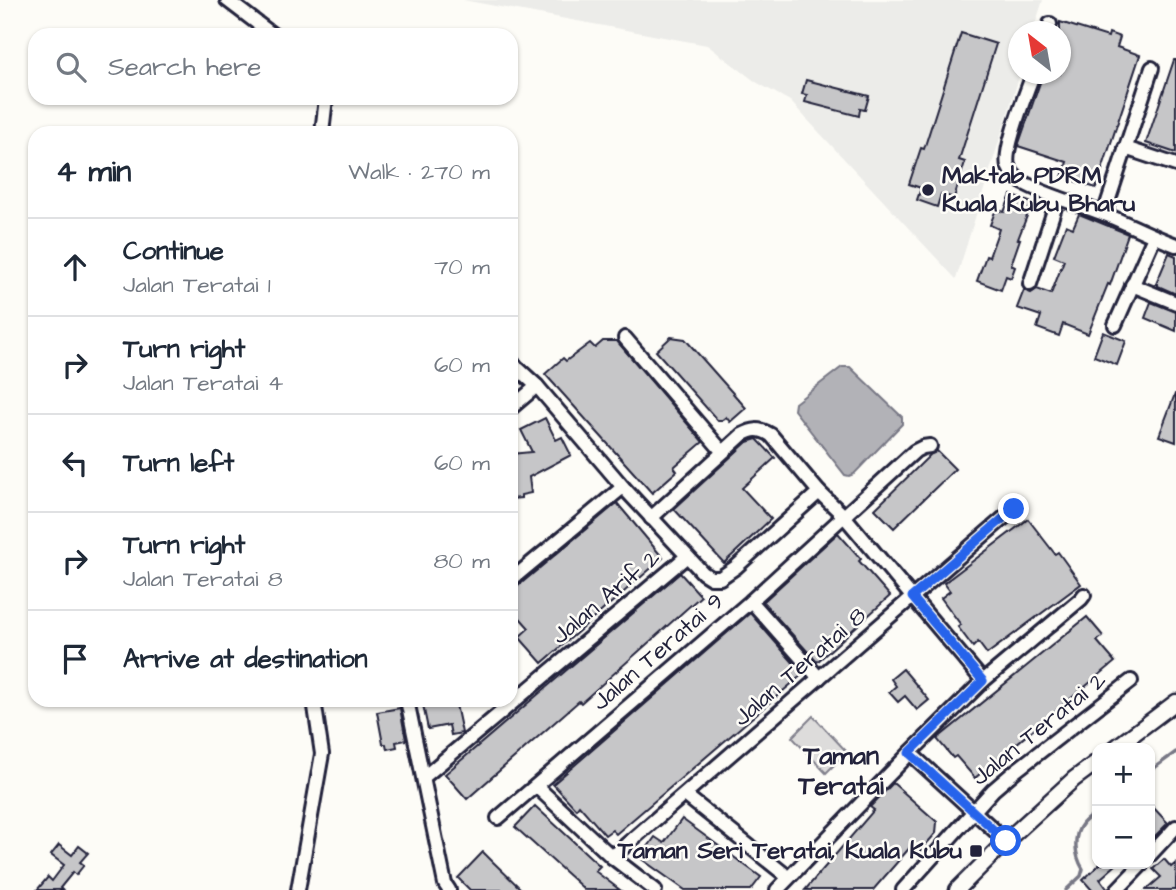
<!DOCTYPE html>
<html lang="en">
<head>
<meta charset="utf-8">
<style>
  body { margin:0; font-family:"Architects Daughter",sans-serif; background:#f6f6f7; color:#1f2937 }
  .controls { position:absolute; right:21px; bottom:21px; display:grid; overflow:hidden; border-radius:14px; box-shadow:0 2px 5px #0004 }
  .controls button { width:63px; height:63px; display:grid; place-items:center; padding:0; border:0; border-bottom:2px solid #e0e1e3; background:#fff; color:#1f2937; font:35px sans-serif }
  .compass { position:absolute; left:1008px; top:21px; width:63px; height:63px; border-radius:50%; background:#fff; box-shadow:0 2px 5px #0004; rotate:329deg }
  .stop { position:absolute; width:21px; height:21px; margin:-16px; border:5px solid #2563eb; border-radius:50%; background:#fff }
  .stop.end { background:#2563eb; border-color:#fff; box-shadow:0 2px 7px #0008 }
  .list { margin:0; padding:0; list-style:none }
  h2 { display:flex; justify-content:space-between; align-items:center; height:91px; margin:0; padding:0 28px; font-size:30px }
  h2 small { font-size:23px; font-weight:400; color:#747a83 }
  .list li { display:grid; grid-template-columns:46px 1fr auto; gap:21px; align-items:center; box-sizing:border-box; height:98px; padding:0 28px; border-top:2px solid #e0e1e3 }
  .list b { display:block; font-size:26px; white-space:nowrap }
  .list p { margin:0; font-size:23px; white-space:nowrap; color:#747a83 }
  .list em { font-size:23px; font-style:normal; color:#747a83 }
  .icon { flex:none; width:38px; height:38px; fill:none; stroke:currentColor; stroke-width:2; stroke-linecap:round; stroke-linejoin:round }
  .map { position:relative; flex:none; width:1176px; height:890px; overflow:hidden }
  .search { position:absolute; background:#fff; box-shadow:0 2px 5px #0004; left:28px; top:28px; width:490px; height:77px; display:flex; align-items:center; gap:18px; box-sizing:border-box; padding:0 24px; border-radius:21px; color:#747a83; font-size:26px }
  .panel { position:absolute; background:#fff; box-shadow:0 2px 5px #0004; left:28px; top:126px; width:490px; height:581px; border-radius:21px }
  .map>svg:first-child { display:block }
  .built { fill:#ecece9 }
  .green { fill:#dddcdb; stroke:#807f8b; stroke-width:2 }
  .water { fill:#b2b2b7; stroke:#787885; stroke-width:2 }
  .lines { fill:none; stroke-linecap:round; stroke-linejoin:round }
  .stream { stroke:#787885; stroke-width:3.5 }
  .building { fill:#c6c6c8; stroke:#22223b; stroke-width:2 }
  .minor-casing { stroke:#22223b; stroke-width:18 }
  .major-casing { stroke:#22223b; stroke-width:19 }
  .minor { stroke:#fdfcf7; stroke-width:12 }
  .major { stroke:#fdfcf7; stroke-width:14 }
  .route { stroke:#2563eb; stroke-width:9 }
  .poi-dot { fill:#22223b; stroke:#fdfcf7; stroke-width:2.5 }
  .labels { text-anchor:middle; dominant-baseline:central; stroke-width:5; stroke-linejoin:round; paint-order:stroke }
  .poi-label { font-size:24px; font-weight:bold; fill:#22223b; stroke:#fdfcf7; text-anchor:start }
  .street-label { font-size:24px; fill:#22223b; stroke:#fdfcf7 }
  .neighbourhood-label { font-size:26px; font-weight:bold; fill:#22223b; stroke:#fdfcf7 }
</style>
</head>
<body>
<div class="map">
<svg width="1176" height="890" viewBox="0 0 1176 890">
  <rect width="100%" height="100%" fill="#fdfcf7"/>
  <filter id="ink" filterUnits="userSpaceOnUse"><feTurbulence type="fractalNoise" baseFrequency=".0143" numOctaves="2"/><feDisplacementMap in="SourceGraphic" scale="14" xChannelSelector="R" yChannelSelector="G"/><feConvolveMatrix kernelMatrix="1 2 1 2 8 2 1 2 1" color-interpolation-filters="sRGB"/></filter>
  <g filter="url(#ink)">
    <polygon class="built" points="463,0 1043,0 1033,31 1018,32 1018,74 1020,74 956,279 790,101 756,82 707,45"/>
    <polygon class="green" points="813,716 847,752 826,773 792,737"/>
    <polygon class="water" points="842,367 850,367 902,417 902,424 854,474 849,476 845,475 794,410 795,403"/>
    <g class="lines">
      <g class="stream">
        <polyline points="1150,771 1176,752"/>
        <path d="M1066 890 1081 876 1083 869C1075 856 1072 836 1083 823 1086 819 1093 815 1097 812"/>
      </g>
    </g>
    <g class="building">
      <polygon points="1060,22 1108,37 1109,33 1120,37 1117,47 1140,55 1096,188 1062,177 1067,162 1018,146 1043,74 1060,74"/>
      <polygon points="961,33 996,44 959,160 965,162 954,198 941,194 937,207 917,200 921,188 909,184 921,148 924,149"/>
      <polygon points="1174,60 1176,60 1176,153 1146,143"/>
      <polygon points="806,80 869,96 865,110 860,109 859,116 805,102 807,95 802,94"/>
      <polygon points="1011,195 1032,203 1018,239 1020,239 1011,265 1015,267 1011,278 1006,276 1001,290 977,281 986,256 989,257 999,229 990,225 996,209 1004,212"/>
      <polygon points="1079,214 1128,234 1110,285 1108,284 1088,334 1063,324 1059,336 1037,328 1041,316 1017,308 1024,290 1031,293 1037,289 1051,294 1064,260 1054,256 1066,225 1073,228"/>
      <polygon points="1169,253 1176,256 1176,294 1158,286 1158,284 1156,284"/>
      <polygon points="1151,302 1176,312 1176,331 1145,318"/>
      <polygon points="1103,332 1126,341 1117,365 1094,356"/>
      <polygon points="671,337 685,339 746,408 730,422 726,417 721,421 718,421 656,351"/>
      <polygon points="603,341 617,341 703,442 674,467 677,471 652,493 545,374 563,358 566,361 590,343 595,348"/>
      <polygon points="1175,394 1176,394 1176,442 1159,436"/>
      <polygon points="545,418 556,440 562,437 571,455 529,477 531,493 521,495 521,498 511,499 511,454 532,452 521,430"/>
      <polygon points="757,439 775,458 742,488 771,519 724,563 674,509 747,442"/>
      <polygon points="937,451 955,469 894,528 875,509 930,455"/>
      <polygon points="617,503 663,558 542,663 519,637 529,628 511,608 511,590 517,587"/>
      <polygon points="1028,519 1055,554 1058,552 1081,584 987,654 978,642 973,647 958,627 961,625 941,598 950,591 944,583"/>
      <polygon points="838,533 861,559 859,561 890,596 817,662 763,602"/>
      <polygon points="680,573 701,596 581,703 579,701 467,799 445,774"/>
      <polygon points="750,613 803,674 616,834 612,830 605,835 579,805 576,809 553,784"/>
      <polygon points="1087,617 1103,636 1097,641 1115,662 975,778 956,756 953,758 937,739"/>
      <polygon points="903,669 929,700 917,710 905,696 898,702 889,692 896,686 891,679"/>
      <polygon points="422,700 455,700 462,733 451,735 449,725 428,729"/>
      <polygon points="400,708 406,740 396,742 397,747 387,749 386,744 383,744 377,712"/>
      <polygon points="893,783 937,822 936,833 920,851 913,844 873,890 805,890 874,810 870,807"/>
      <polygon points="1150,804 1168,823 1150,841"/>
      <polygon points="535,806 600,866 595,871 620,890 585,890 515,827"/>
      <polygon points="682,819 761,877 751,890 685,890 640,858 655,837 664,843"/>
      <polygon points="59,845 72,855 79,846 88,853 80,862 84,865 76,875 73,872 60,888 62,890 37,890 48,877 52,881 64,865 51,855"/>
      <polygon points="483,852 491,860 522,890 470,890 458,878"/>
      <polygon points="1164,859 1171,867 1176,863 1176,890 1146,890 1161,877 1153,869"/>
      <polygon points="1100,864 1117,864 1100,879 1108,890 1092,890 1083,880"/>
    </g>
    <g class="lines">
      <g class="minor-casing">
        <g id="minor">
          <polyline points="227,0 273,35"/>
          <polyline points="1047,32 1050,24"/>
          <path d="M1033 74C1027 92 1003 149 1008 166 1011 173 1016 178 1022 182 1047 196 1075 203 1102 213 1127 223 1151 236 1176 245"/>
          <polyline points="322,133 326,98"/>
          <polyline points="1125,148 1176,165"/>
          <polyline points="1104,214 1152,68"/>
          <polyline points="1030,284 1058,198"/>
          <polyline points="1132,285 1176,303"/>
          <polyline points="1115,325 1154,237"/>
          <polyline points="625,338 722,451"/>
          <polyline points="511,364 513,364 537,386 623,487 703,573 711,578 720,578 736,567 819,492"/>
          <polyline points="511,408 537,386"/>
          <path d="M651 518 742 435C753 429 759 428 771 435L819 492 844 516 983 681"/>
          <polyline points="511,580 623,487"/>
          <polyline points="751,601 819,678"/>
          <polyline points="407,700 445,884 449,890"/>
          <polyline points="910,753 1006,841"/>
          <polyline points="424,777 686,557"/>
          <polyline points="536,786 612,857 655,890"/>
          <polyline points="685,795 788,877"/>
          <polyline points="498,818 751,601 915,451 923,447 930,446"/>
          <polyline points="1150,855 1176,827"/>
          <polyline points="612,857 1014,509"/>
          <polyline points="298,890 322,754 314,700"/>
          <polyline points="777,890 910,753 983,681 1081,599 1084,595"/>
          <polyline points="903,890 993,790 1014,772 1131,681"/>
          <polyline points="1117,890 1142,864"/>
        </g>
      </g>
      <g class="major-casing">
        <g id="major">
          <polyline points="1115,748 1176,702"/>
          <polyline points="957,890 1006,841 1074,779 1097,762"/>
        </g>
      </g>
      <use href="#minor" class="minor"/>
      <use href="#major" class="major"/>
    </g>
  </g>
  <g class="lines" filter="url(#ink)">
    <polyline class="route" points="1006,841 909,753 983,681 912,597 1014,509"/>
  </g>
  <g class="poi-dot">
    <circle cx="928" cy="190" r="7"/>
    <rect x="969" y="844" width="14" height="14" rx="3.5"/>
  </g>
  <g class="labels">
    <g class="poi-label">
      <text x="942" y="176">Maktab PDRM<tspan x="942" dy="28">Kuala Kubu Bharu</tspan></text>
      <text x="962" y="851" text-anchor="end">Taman Seri Teratai, Kuala Kubu</text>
    </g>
    <g class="street-label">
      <text transform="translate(606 597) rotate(-40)">Jalan Arif 2</text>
      <text transform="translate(658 652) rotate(-41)">Jalan Teratai 9</text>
      <text transform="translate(800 667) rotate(-41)">Jalan Teratai 8</text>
      <text transform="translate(1039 729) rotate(-39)">Jalan Teratai 2</text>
    </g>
    <g class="neighbourhood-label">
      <text x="841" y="756">Taman<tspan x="841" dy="30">Teratai</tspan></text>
    </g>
  </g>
</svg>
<div class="controls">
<button>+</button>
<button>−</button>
</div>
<svg class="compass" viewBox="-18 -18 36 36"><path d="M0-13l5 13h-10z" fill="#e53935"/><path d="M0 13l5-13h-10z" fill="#747a83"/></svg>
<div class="stop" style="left:1006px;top:841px"></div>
<div class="stop end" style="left:1014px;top:509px"></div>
<div class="search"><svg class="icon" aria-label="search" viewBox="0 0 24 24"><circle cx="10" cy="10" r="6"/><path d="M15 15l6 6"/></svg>Search here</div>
<section class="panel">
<h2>4 min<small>Walk · 270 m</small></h2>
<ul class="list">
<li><svg class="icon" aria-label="ahead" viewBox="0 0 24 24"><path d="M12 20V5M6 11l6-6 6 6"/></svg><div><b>Continue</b><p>Jalan Teratai 1</p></div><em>70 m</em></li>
<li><svg class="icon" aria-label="right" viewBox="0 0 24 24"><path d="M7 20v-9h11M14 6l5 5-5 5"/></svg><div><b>Turn right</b><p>Jalan Teratai 4</p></div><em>60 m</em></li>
<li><svg class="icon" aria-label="left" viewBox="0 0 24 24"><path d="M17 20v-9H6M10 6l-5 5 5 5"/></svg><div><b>Turn left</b></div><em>60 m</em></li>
<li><svg class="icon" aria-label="right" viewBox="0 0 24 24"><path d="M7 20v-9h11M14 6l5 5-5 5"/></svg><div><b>Turn right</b><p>Jalan Teratai 8</p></div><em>80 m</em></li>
<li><svg class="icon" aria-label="arrive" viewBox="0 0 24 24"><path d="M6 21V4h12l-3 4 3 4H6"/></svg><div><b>Arrive at destination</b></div></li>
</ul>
</section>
</div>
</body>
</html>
